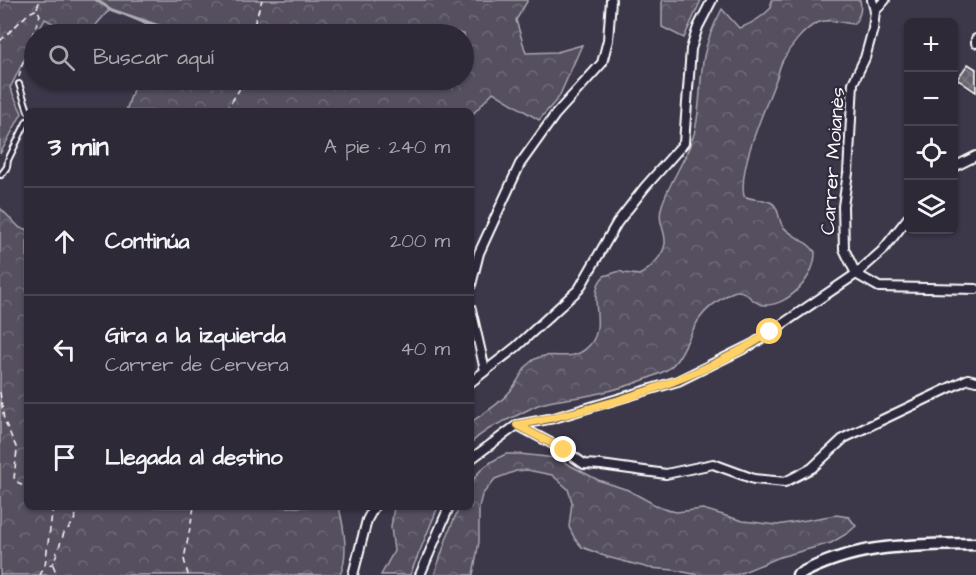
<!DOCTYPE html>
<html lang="es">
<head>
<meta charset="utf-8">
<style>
  body { margin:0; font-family:"Architects Daughter",sans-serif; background:#35313f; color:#f1f3f6 }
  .controls { position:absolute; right:18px; top:18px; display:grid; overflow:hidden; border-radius:9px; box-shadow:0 2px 4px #0004 }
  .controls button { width:54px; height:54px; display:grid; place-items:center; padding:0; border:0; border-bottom:2px solid #484552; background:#2d2937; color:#f1f3f6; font:30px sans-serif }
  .stop { position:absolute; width:18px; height:18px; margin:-14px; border:4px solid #ffd166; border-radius:50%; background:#fff }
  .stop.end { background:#ffd166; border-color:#fff; box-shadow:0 2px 6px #0008 }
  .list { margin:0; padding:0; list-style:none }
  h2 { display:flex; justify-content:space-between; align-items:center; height:78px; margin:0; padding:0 24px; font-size:26px }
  h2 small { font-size:20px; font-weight:400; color:#a7a6ad }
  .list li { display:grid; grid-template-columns:39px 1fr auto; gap:18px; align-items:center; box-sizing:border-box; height:108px; padding:0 24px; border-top:2px solid #484552 }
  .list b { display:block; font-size:22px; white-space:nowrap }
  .list p { margin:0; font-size:20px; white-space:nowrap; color:#a7a6ad }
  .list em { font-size:20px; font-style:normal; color:#a7a6ad }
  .icon { flex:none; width:33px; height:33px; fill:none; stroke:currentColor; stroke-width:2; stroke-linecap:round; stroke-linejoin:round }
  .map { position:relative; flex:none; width:976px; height:575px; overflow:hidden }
  .search { position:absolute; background:#2d2937; box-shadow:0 2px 4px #0004; left:24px; top:24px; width:450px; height:66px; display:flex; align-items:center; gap:15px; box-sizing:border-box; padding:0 21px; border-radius:33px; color:#a7a6ad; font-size:22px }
  .panel { position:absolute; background:#2d2937; box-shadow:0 2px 4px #0004; left:24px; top:108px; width:450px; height:402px; border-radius:9px }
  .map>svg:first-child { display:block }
  .forest { fill:url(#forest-crowns); stroke:#aaa8b0; stroke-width:1.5 }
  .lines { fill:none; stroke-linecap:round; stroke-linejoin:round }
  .stream { stroke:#afadb4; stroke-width:3 }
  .building { fill:url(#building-cross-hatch); stroke:#fff; stroke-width:1.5; filter:url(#shadow) }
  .lane-casing { stroke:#fff; stroke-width:8 }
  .street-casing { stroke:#fff; stroke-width:12 }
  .secondary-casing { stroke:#fff; stroke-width:15 }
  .path { stroke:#fff; stroke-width:1.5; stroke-dasharray:6 4.5; stroke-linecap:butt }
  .lane { stroke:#2f2a3d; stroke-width:4 }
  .street { stroke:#2f2a3d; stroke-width:8 }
  .secondary { stroke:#2f2a3d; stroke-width:10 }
  .route { stroke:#ffd166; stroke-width:8 }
  .labels { text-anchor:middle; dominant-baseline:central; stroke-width:4.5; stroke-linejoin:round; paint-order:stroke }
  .street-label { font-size:20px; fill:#fff; stroke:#2f2a3d }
</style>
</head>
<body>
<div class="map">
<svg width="976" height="575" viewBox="0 0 976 575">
  <defs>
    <pattern id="forest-crowns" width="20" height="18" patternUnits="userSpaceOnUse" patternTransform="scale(1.5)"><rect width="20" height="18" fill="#555060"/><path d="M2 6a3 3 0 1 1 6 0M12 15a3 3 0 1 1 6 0" fill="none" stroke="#6e6a78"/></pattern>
    <pattern id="building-cross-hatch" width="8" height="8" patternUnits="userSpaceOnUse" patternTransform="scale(1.5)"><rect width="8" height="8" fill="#666270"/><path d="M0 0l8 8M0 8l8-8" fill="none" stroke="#7d7a85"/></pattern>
    <filter id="shadow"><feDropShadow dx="3" dy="3" stdDeviation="0" flood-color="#0009"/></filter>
  </defs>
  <rect width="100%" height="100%" fill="#3c3749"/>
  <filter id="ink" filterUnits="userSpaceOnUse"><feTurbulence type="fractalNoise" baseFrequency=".0167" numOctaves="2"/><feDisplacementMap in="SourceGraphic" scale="12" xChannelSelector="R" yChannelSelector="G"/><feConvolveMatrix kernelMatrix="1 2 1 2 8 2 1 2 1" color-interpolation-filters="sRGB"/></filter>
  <g filter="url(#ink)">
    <g class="forest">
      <polygon points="0,0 528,0 516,20 526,53 557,52 582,45 559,97 539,120 493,92 471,116 471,111 126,111 136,80 464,80 464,34 150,34 153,27 110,9 95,26 66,30 45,19 37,34 34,34 34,40 10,88 22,113 0,154"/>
      <polygon points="662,0 701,0 684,38 662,27"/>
      <path d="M771 0H860C862 10 860 16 854 24 842 23 829 18 817 23 804 29 790 47 783 60 780 65 779 71 777 77 766 107 738 166 744 196 753 201 764 198 772 203 779 207 778 218 782 225 790 237 807 239 815 252 816 277 788 307 763 305 750 303 745 285 731 293 720 299 707 308 700 318 688 334 683 361 665 371 642 382 616 390 591 395 574 399 555 399 538 405 528 409 519 415 509 419 494 425 482 432 471 443V422C486 412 504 401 514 386 521 377 523 367 533 360 553 348 574 367 592 342 606 321 586 294 604 276L620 271 624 273 639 275C646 272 651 267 656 261 677 237 654 229 662 205 670 180 687 159 694 134 701 109 699 82 704 56 707 40 714 24 722 9L739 28C752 24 761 18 771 8Z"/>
      <path d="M0 208 20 228 27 229V507H339C344 528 349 555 340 575H0Z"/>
      <path d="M506 454H520L556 458 598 480 628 490 661 508 676 512 703 509 743 521 777 525 836 515 849 517 856 526 848 533 831 543 780 557 736 575H698L674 570 649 568 607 557 582 547 575 539 569 527 572 502 568 489 552 475 527 470 516 471 495 479 482 495 479 507V542L473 575H434C443 552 448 528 460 507H471C471 501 470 493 471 487 474 471 493 460 506 454Z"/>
      <polygon points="394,507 438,507 410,575 381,575 394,551 391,527"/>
    </g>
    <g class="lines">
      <polyline class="stream" points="96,0 112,10 165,28"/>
    </g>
    <polygon class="building" points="968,64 976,69 976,92 957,79"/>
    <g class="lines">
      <g class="lane-casing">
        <g id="lane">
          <polyline points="19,84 28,111"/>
          <polyline points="1,175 7,167 8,160 27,121"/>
        </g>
      </g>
      <g class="street-casing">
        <g id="street">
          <polyline points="872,0 875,11 873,29 865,58 853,83 848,173 843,206 844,249 856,274 879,287 976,289"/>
          <polyline points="875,11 885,0"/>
          <polyline points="976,39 976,43"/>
          <polyline points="954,167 976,156"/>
          <polyline points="471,285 479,253 520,164 555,115 602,63 608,40 611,0"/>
          <polyline points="471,309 485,370"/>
          <polyline points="471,382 516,347 579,289 617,223 645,187 684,143 691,49 698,27 712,0"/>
          <polyline points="517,425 564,450 584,464 601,465 666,474 713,464 754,479 785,482 812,468 844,438 968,379 976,381"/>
          <polyline points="471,459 517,425 554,418 678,381 753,344 856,274 882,251 908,218"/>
          <polyline points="353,575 367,520 374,507"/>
          <polyline points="420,575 449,507"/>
        </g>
      </g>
      <g class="secondary-casing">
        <path id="secondary" d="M798 575C857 543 911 545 976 544"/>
      </g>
      <g class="path">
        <polyline points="37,8 40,0"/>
        <polyline points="251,34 262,0"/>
        <polyline points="0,41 29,13 37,9 40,15 25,54 19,77"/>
        <polyline points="226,111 239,90 241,80"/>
        <polyline points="0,392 4,420 17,449 14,479 27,490"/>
        <polyline points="53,507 45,565 53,564 64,533 73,523 79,507"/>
        <polyline points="53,565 57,575"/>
        <polyline points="40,575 45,565"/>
        <polyline points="188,575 184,559 194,507"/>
      </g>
      <use href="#lane" class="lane"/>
      <use href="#street" class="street"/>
      <use href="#secondary" class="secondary"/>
    </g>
  </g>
  <g class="lines" filter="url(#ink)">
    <path class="route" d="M564 450 517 425C600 409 700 380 770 332"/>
  </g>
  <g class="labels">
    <g class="street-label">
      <text transform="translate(833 161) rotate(-86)">Carrer Moianès</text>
    </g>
  </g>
</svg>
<div class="controls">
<button>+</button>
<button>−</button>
<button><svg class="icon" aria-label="locate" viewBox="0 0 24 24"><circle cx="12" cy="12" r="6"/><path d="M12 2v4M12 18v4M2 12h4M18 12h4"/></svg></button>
<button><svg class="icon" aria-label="layers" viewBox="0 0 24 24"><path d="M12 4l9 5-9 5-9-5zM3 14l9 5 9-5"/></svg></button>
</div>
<div class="stop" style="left:770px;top:332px"></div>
<div class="stop end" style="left:564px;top:450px"></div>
<div class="search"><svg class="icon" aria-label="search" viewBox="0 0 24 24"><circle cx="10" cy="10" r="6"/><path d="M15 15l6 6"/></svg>Buscar aquí</div>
<section class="panel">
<h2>3 min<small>A pie · 240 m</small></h2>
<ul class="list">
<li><svg class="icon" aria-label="ahead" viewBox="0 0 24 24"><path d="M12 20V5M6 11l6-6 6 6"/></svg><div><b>Continúa</b></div><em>200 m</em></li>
<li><svg class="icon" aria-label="left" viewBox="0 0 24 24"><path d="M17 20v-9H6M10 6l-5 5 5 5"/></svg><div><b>Gira a la izquierda</b><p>Carrer de Cervera</p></div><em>40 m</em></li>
<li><svg class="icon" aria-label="arrive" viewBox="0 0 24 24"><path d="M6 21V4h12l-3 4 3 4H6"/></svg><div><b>Llegada al destino</b></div></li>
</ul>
</section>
</div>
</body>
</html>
